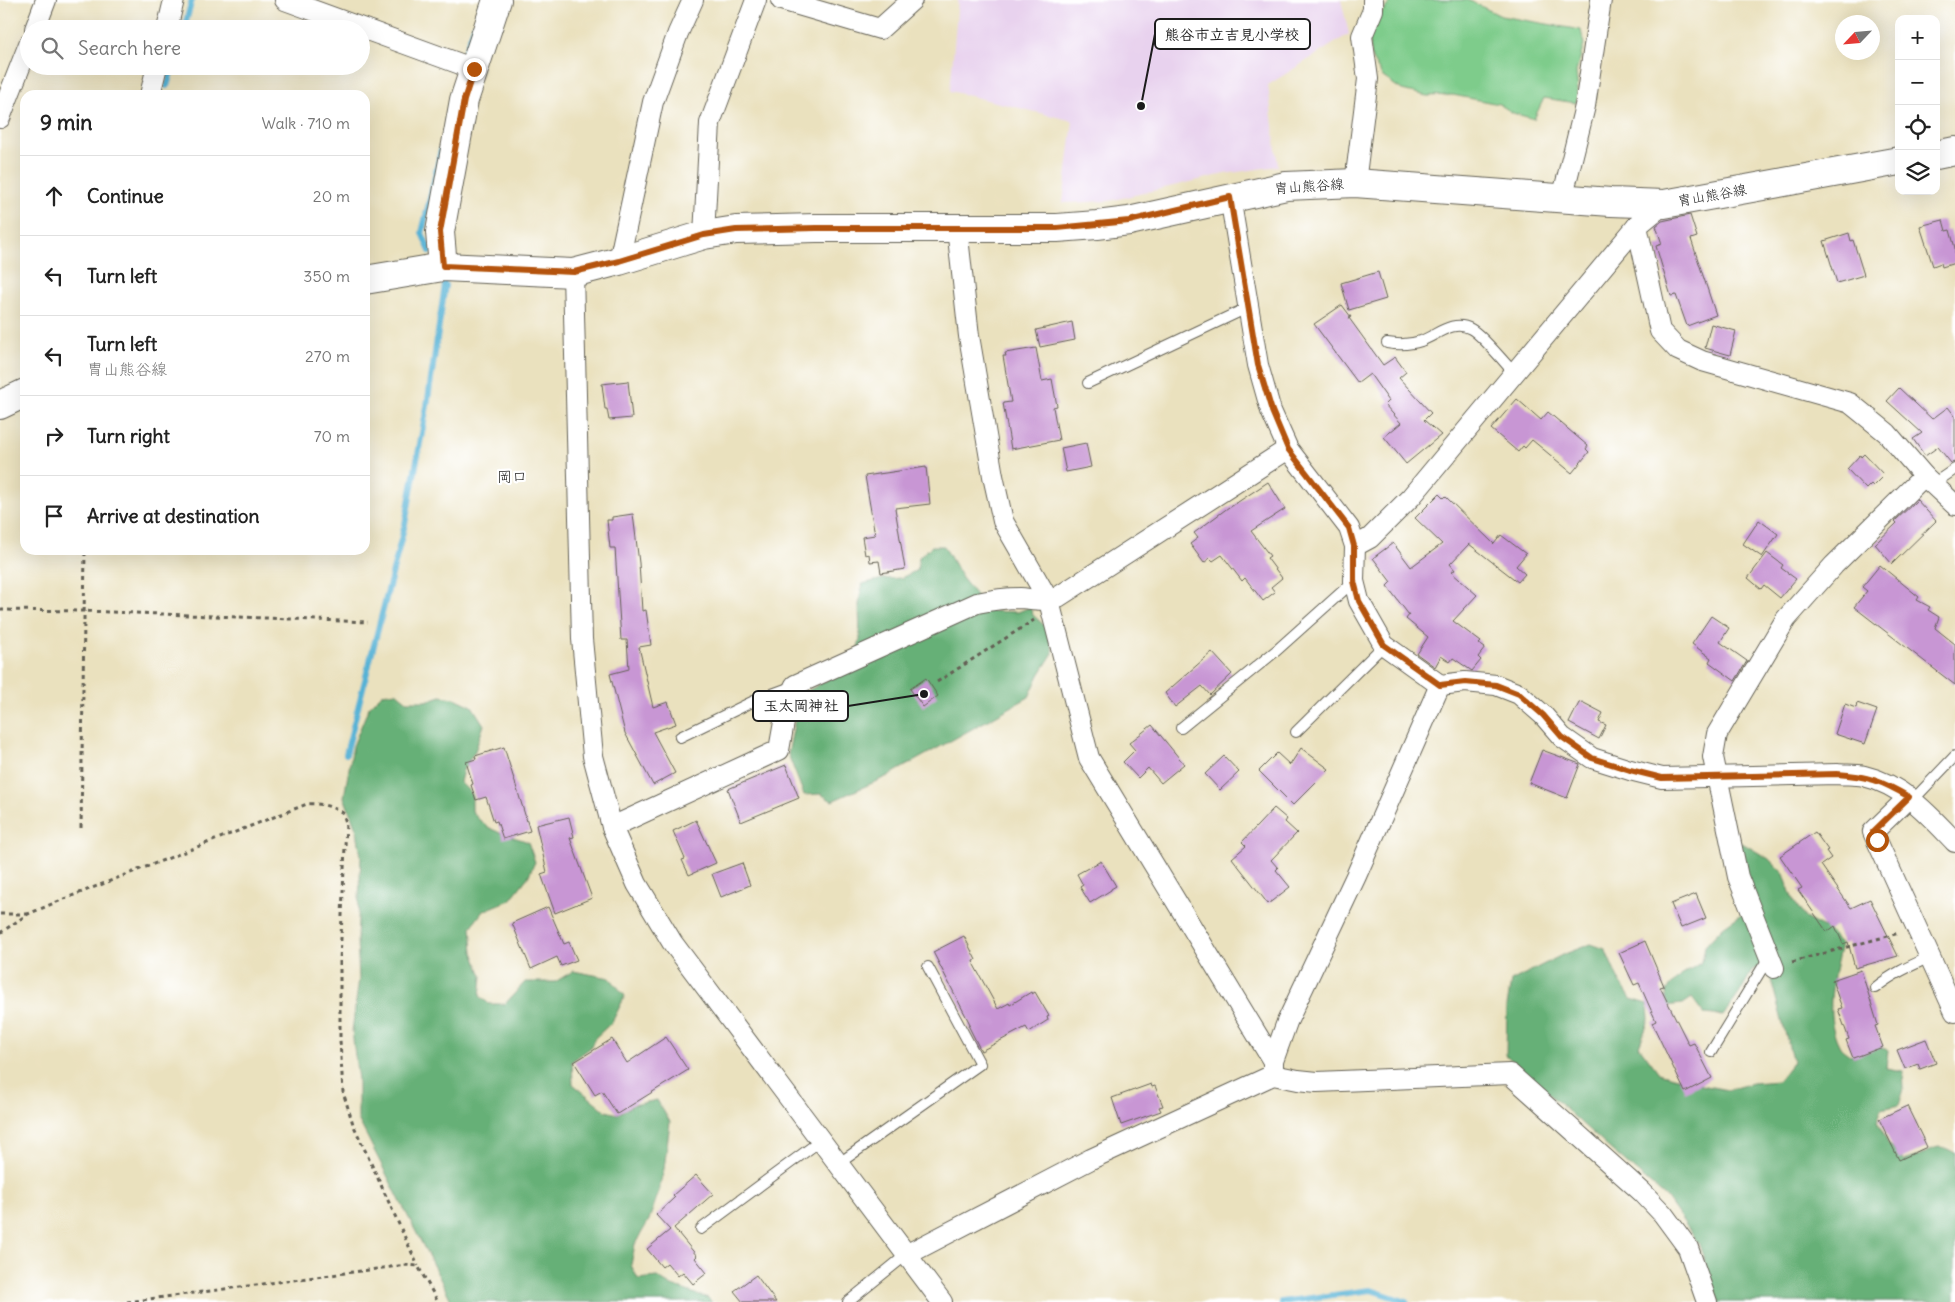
<!DOCTYPE html>
<html lang="en">
<head>
<meta charset="utf-8">
<style>
  body { margin:0; font-family:Delius,"Klee One",sans-serif; background:#f2f2f2; color:#222 }
  .controls { position:absolute; right:15px; top:15px; display:grid; overflow:hidden; border-radius:10px; box-shadow:0 5px 20px #0002 }
  .controls button { width:45px; height:45px; display:grid; place-items:center; padding:0; border:0; border-bottom:1px solid #e0e0e0; background:#fff; color:#222; font:25px sans-serif }
  .compass { position:absolute; left:1835px; top:15px; width:45px; height:45px; border-radius:50%; background:#fff; box-shadow:0 5px 20px #0002; rotate:244deg }
  .stop { position:absolute; width:15px; height:15px; margin:-11px; border:4px solid #b45309; border-radius:50%; background:#fff }
  .stop.end { background:#b45309; border-color:#fff; box-shadow:0 1px 5px #0008 }
  .list { margin:0; padding:0; list-style:none }
  h2 { display:flex; justify-content:space-between; align-items:center; height:65px; margin:0; padding:0 20px; font-size:21px }
  h2 small { font-size:16px; font-weight:400; color:#767676 }
  .list li { display:grid; grid-template-columns:32px 1fr auto; gap:15px; align-items:center; box-sizing:border-box; height:80px; padding:0 20px; border-top:1px solid #e0e0e0 }
  .list b { display:block; font-size:19px; white-space:nowrap }
  .list p { margin:0; font-size:16px; white-space:nowrap; color:#767676 }
  .list em { font-size:16px; font-style:normal; color:#767676 }
  .icon { flex:none; width:28px; height:28px; fill:none; stroke:currentColor; stroke-width:2; stroke-linecap:round; stroke-linejoin:round }
  .map { position:relative; flex:none; width:1955px; height:1302px; overflow:hidden }
  .search { position:absolute; background:#fff; box-shadow:0 5px 20px #0002; left:20px; top:20px; width:350px; height:55px; display:flex; align-items:center; gap:12px; box-sizing:border-box; padding:0 18px; border-radius:28px; color:#767676; font-size:19px }
  .panel { position:absolute; background:#fff; box-shadow:0 5px 20px #0002; left:20px; top:90px; width:350px; height:465px; border-radius:15px }
  .map>svg:first-child { display:block }
  .built { fill:#e8d2ee }
  .green { fill:#7ecc8b; stroke:#4d7454 }
  .forest { fill:#66b077; stroke:#41664a }
  .lines { fill:none; stroke-linecap:round; stroke-linejoin:round }
  .stream { stroke:#57b2d5; stroke-width:6 }
  .building { fill:#c896d4 }
  .lane-casing { stroke:#646155; stroke-width:12 }
  .street-casing { stroke:#646155; stroke-width:22 }
  .secondary-casing { stroke:#646155; stroke-width:30 }
  .path { stroke:#646155; stroke-width:3; stroke-dasharray:4 4; stroke-linecap:butt }
  .lane { stroke:#fff; stroke-width:10 }
  .street { stroke:#fff; stroke-width:20 }
  .secondary { stroke:#fff; stroke-width:28 }
  .route { stroke:#b45309; stroke-width:6 }
  .labels { text-anchor:middle; dominant-baseline:central; stroke-width:4.5; stroke-linejoin:round; paint-order:stroke }
  .street-label { font-size:14px; fill:#1c1c1c; stroke:#fff }
  .neighbourhood-label { font-size:15px; fill:#1c1c1c; stroke:#fff }
  .leader { fill:none; stroke:#1c1c1c; stroke-width:2 }
  .callout-dot { fill:#1c1c1c; stroke:#fff; stroke-width:2 }
  .callout { fill:#fff; stroke:#1c1c1c; stroke-width:2 }
  .callout-label { font-size:15px; text-anchor:middle; font-weight:bold; fill:#1c1c1c }
</style>
</head>
<body>
<div class="map">
<svg width="1955" height="1302" viewBox="0 0 1955 1302">
  <rect width="100%" height="100%" fill="#fff"/>
  <filter id="ink" filterUnits="userSpaceOnUse"><feTurbulence type="fractalNoise" baseFrequency=".02" numOctaves="2"/><feDisplacementMap in="SourceGraphic" scale="10" xChannelSelector="R" yChannelSelector="G"/><feConvolveMatrix kernelMatrix="1 2 1 2 8 2 1 2 1" color-interpolation-filters="sRGB"/></filter>
  <filter id="wash" filterUnits="userSpaceOnUse"><feTurbulence type="fractalNoise" baseFrequency=".0096" numOctaves="4" result="noise"/><feDisplacementMap in="SourceGraphic" scale="20" xChannelSelector="R" yChannelSelector="G"/><feGaussianBlur stdDeviation="1.12" result="paint"/><feColorMatrix in="noise" values="0 0 0 0 0 0 0 0 0 0 0 0 0 0 0 0 0 1.4 0 .05"/><feComposite in="paint" operator="in"/></filter>
  <g filter="url(#wash)">
    <rect width="100%" height="100%" fill="#eae1be"/>
    <polygon class="built" points="958,0 1341,0 1349,34 1268,85 1278,166 1224,174 1109,201 1063,203 1073,121 950,91"/>
    <polygon class="green" points="1392,0 1468,0 1501,16 1581,30 1584,45 1576,72 1578,91 1576,103 1544,98 1534,119 1513,113 1499,104 1453,95 1427,96 1402,90 1383,77 1372,59 1369,37 1380,15"/>
    <g class="forest">
      <polygon points="932,546 944,546 962,578 989,611 1018,612 1030,607 1033,615 1048,629 1053,653 1039,675 1029,697 886,777 832,801 821,794 804,795 788,754 800,695 854,665 860,639 859,605 862,584 883,579 901,578 917,570 919,557"/>
      <path d="M396 692 407 701H426L441 696 455 698 472 706 484 725 475 751 463 770 460 782 472 794V811C475 815 479 820 483 823 495 834 514 836 528 842L535 862 528 877 510 900 483 911 471 927 473 952 482 976 480 996 489 1004H505L525 982H555L573 971 610 978 625 996 612 1022 595 1038 590 1048 572 1061 573 1084 606 1111 618 1114 633 1105 657 1100 670 1122 664 1169 658 1194 649 1220 635 1244 631 1265 638 1279 657 1277 672 1286 708 1298 712 1302H452L358 1119V1080L352 1031 359 979 357 940 361 857 357 831 344 797 353 746 369 707 382 694Z"/>
      <path d="M1742 843 1769 859 1784 874 1792 898 1805 918 1826 929 1841 944C1834 976 1823 1014 1839 1045 1841 1050 1849 1054 1854 1058L1872 1045 1888 1050 1886 1068 1903 1071 1904 1089 1899 1105 1882 1109 1877 1121 1888 1143 1904 1161C1909 1159 1915 1158 1920 1156 1936 1147 1938 1143 1955 1153V1302H1718L1699 1244 1666 1197 1610 1149 1506 1055 1507 1006 1511 981 1562 955 1591 944 1605 949 1617 977 1631 999 1648 1004 1649 1020 1639 1046 1659 1073 1701 1085 1728 1090 1752 1083 1778 1081 1793 1062 1768 968 1753 969 1739 994 1723 1016 1704 1014 1692 998 1683 1004 1665 1006 1667 990 1681 975 1702 962 1705 946 1723 927 1752 907 1739 852Z"/>
    </g>
    <g class="lines">
      <g class="stream">
        <polyline points="184,29 192,0"/>
        <polyline points="461,62 475,25"/>
        <polyline points="167,86 173,66"/>
        <polyline points="430,251 422,233 441,150"/>
        <polyline points="346,754 405,524 427,406 445,285 440,274"/>
        <polyline points="1281,1302 1371,1290 1407,1302"/>
      </g>
    </g>
    <g id="blocks">
      <g class="building">
        <polygon points="1690,215 1697,237 1691,239 1716,315 1687,326 1676,295 1671,296 1666,280 1656,246 1662,244 1656,226 1662,221"/>
        <polygon points="1943,220 1946,231 1950,230 1955,248 1955,263 1942,267 1941,263 1933,266 1920,226"/>
        <polygon points="1849,233 1851,241 1853,240 1864,275 1837,283 1824,241"/>
        <polygon points="1378,272 1386,299 1349,310 1341,283"/>
        <polygon points="1342,305 1351,317 1349,318 1383,365 1395,357 1406,372 1399,378 1431,413 1424,420 1441,435 1406,464 1384,437 1401,423 1385,405 1389,401 1370,374 1358,383 1314,324"/>
        <polygon points="1072,322 1075,340 1040,347 1036,330"/>
        <polygon points="1711,324 1736,331 1730,355 1705,348"/>
        <polygon points="1036,348 1042,381 1052,379 1057,406 1053,407 1059,440 1011,449 1003,403 1011,402 1003,356 1006,356 1005,353"/>
        <polygon points="628,381 632,418 609,420 607,409 605,409 602,384"/>
        <polygon points="1899,388 1932,419 1948,407 1955,416 1955,462 1951,463 1938,447 1925,456 1913,439 1922,433 1887,401"/>
        <polygon points="1517,399 1541,420 1548,412 1588,446 1586,449 1589,452 1572,473 1532,440 1525,448 1523,446 1518,452 1491,429"/>
        <polygon points="1086,443 1091,467 1066,472 1061,448"/>
        <polygon points="1864,454 1884,475 1873,486 1871,484 1866,489 1847,469 1860,455 1861,457"/>
        <polygon points="926,467 930,504 895,508 905,569 881,573 879,561 870,562 869,554 865,555 862,537 875,535 865,476"/>
        <polygon points="1268,482 1285,509 1251,531 1270,556 1267,558 1282,578 1271,587 1275,592 1263,601 1245,578 1242,581 1222,555 1213,561 1210,558 1204,563 1190,544 1198,538 1194,533 1229,507 1229,508"/>
        <polygon points="1439,494 1443,498 1445,496 1494,544 1501,535 1526,554 1516,566 1525,574 1518,582 1469,544 1450,564 1455,570 1451,572 1477,595 1453,621 1481,642 1479,644 1485,648 1478,657 1481,660 1472,671 1453,658 1450,662 1441,656 1435,667 1417,654 1428,637 1406,619 1409,615 1387,586 1391,582 1373,558 1393,543 1411,567 1442,544 1415,518"/>
        <polygon points="1917,500 1936,521 1892,564 1875,544 1897,523 1895,521"/>
        <polygon points="633,514 639,563 642,611 646,610 651,645 639,647 653,707 668,702 676,724 653,732 675,773 653,785 625,733 610,674 629,669 627,640 621,640 615,548 610,548 607,520 612,520 612,517"/>
        <polygon points="1759,520 1778,534 1762,557 1743,544"/>
        <polygon points="1767,553 1783,565 1781,568 1796,579 1780,598 1764,585 1761,589 1748,578"/>
        <polygon points="1880,565 1919,597 1917,600 1930,607 1928,610 1939,617 1935,628 1955,644 1955,685 1854,607 1867,591 1862,587"/>
        <polygon points="1711,616 1729,628 1720,642 1747,661 1735,681 1709,662 1711,658 1692,644"/>
        <polygon points="1212,652 1232,674 1210,695 1202,686 1175,707 1165,693"/>
        <polygon points="926,678 938,696 923,707 910,689"/>
        <polygon points="1582,702 1603,713 1599,722 1606,725 1599,739 1569,723 1579,703"/>
        <polygon points="1857,703 1877,710 1865,744 1835,734 1845,704 1856,708"/>
        <polygon points="1152,725 1184,764 1161,783 1148,768 1138,778 1123,762 1135,750 1129,743"/>
        <polygon points="504,747 530,831 503,839 497,821 494,822 486,797 476,800 471,785 473,784 466,762 476,759 475,756"/>
        <polygon points="1301,748 1329,769 1293,805 1259,771 1277,753 1290,765"/>
        <polygon points="1542,750 1580,764 1567,798 1529,783"/>
        <polygon points="1224,756 1239,772 1220,790 1205,774"/>
        <polygon points="786,765 799,798 741,822 728,789"/>
        <polygon points="1274,808 1287,819 1285,822 1297,833 1271,860 1278,868 1276,870 1290,887 1268,904 1232,858 1246,846 1242,842"/>
        <polygon points="569,817 574,837 570,838 592,898 555,913 541,874 547,872 536,825"/>
        <polygon points="696,820 716,863 689,875 682,860 685,859 673,831"/>
        <polygon points="1815,832 1828,850 1826,851 1831,858 1821,865 1851,908 1870,899 1898,956 1855,968 1848,942 1843,944 1835,926 1827,932 1798,890 1802,888 1780,856"/>
        <polygon points="1101,861 1116,886 1111,889 1111,890 1090,903 1080,887 1083,885 1077,874"/>
        <polygon points="742,863 750,885 721,897 712,874"/>
        <polygon points="1696,894 1706,918 1681,928 1671,904"/>
        <polygon points="548,907 564,944 569,942 577,960 561,966 557,957 531,969 512,923"/>
        <polygon points="964,936 976,960 973,961 974,965 998,1009 1009,1003 1010,1005 1031,992 1032,994 1035,992 1049,1016 1047,1017 1048,1020 1029,1032 1026,1027 981,1051 968,1025 970,1024 933,952"/>
        <polygon points="1645,941 1664,986 1660,987 1689,1045 1694,1043 1712,1078 1685,1092 1652,1023 1656,1021 1639,983 1634,985 1619,953"/>
        <polygon points="1861,970 1878,1025 1875,1026 1883,1047 1853,1058 1846,1040 1849,1039 1838,1009 1842,1008 1832,980"/>
        <polygon points="666,1037 688,1070 617,1114 602,1091 595,1095 574,1062 612,1039 627,1063"/>
        <polygon points="1926,1039 1936,1063 1920,1069 1918,1064 1905,1069 1897,1050"/>
        <polygon points="1151,1084 1152,1087 1155,1086 1163,1106 1159,1107 1161,1111 1121,1125 1112,1098"/>
        <polygon points="1907,1106 1927,1147 1899,1160 1879,1119"/>
        <polygon points="696,1175 713,1194 674,1228 697,1256 695,1258 707,1273 693,1284 683,1272 678,1276 667,1263 662,1267 647,1249 670,1230 656,1215 675,1197 673,1195"/>
        <polygon points="756,1275 776,1302 743,1302 734,1291"/>
      </g>
    </g>
  </g>
  <g filter="url(#ink)">
    <use href="#blocks" fill-opacity="0" stroke="#646155" stroke-width="1"/>
    <g class="lines">
      <g class="lane-casing">
        <g id="lane">
          <path d="M1387 343C1399 345 1409 345 1421 341 1437 335 1453 319 1471 329 1482 335 1505 363 1514 373"/>
          <polyline points="1088,383 1247,308"/>
          <polyline points="1933,484 1955,469"/>
          <polyline points="1181,728 1277,650 1354,581"/>
          <polyline points="1296,732 1384,645"/>
          <polyline points="680,737 756,700 794,686"/>
          <polyline points="1913,800 1955,756"/>
          <path d="M1875 988C1892 974 1910 966 1930 957"/>
          <polyline points="1711,1052 1769,957"/>
          <polyline points="838,1164 980,1064 928,967"/>
          <polyline points="701,1229 820,1141"/>
          <polyline points="848,1302 906,1255"/>
        </g>
      </g>
      <g class="street-casing">
        <g id="street">
          <polyline points="285,0 474,69"/>
          <polyline points="781,0 880,29 912,0"/>
          <polyline points="35,29 46,0"/>
          <polyline points="167,29 174,0"/>
          <polyline points="150,95 157,66"/>
          <polyline points="0,118 29,44"/>
          <polyline points="1355,183 1368,79 1362,36 1373,10 1373,0"/>
          <path d="M1230 197 1258 365 1271 411 1288 449 1349 528 1355 546 1354 581 1359 601 1384 645 1440 685 1465 682 1496 685 1519 694 1543 715 1562 737 1592 758 1630 770 1662 778 1837 774C1846 775 1856 774 1864 776 1903 785 1929 815 1955 842"/>
          <polyline points="1562,199 1585,106 1601,0"/>
          <polyline points="1637,226 1660,331 1678,350 1702,361 1850,403 1887,433 1924,476 1955,505"/>
          <polyline points="957,228 969,336 993,476 1003,521 1049,601 1089,758 1273,1061"/>
          <polyline points="704,235 710,123 756,0"/>
          <polyline points="619,261 653,102 678,33 693,0"/>
          <polyline points="573,273 582,639 593,756 612,827 637,884 672,942 942,1302"/>
          <polyline points="1355,546 1370,538 1411,497 1637,226 1664,204"/>
          <polyline points="1909,797 1873,832 1955,1012"/>
          <path d="M612 827 779 750 788 700 795 685 977 603C991 600 1005 598 1020 598 1034 599 1045 602 1058 597L1288 449"/>
          <polyline points="1774,968 1738,877 1713,757 1717,734 1786,619 1834,565 1924,476"/>
          <polyline points="1273,1070 1273,1061 1287,1022 1356,876 1440,685"/>
          <polyline points="906,1255 1091,1159 1273,1075 1298,1080 1317,1082 1510,1074 1642,1192 1663,1214 1688,1248 1707,1302"/>
        </g>
      </g>
      <g class="secondary-casing">
        <g id="secondary">
          <polyline points="1936,155 1955,151"/>
          <polyline points="443,267 440,232 464,100 497,0"/>
          <polyline points="365,280 443,267 573,273 619,261 704,235 736,230 816,228 1057,228 1097,225 1129,221 1286,186 1355,183 1611,202 1664,204 1899,161"/>
          <polyline points="0,405 25,393"/>
        </g>
      </g>
      <g class="path">
        <polyline points="0,610 84,611 368,622"/>
        <polyline points="937,682 1034,620"/>
        <polyline points="81,828 85,550"/>
        <polyline points="0,914 28,914"/>
        <path d="M0 933 28 914 64 899 307 804C321 803 331 806 343 813L346 823 340 961V1040L343 1092 353 1124 418 1266"/>
        <polyline points="1792,962 1899,933"/>
        <polyline points="127,1302 406,1265 418,1266 438,1302"/>
      </g>
      <use href="#lane" class="lane"/>
      <use href="#street" class="street"/>
      <use href="#secondary" class="secondary"/>
    </g>
  </g>
  <g class="lines" filter="url(#ink)">
    <path class="route" d="M474 69 464 100 440 232 443 266 574 272 619 261 704 235 736 230 816 228H1057L1129 221 1230 197 1258 365 1272 411 1288 449 1349 528 1354 546V581L1359 601 1384 645 1440 685 1465 682 1496 685 1519 694 1543 715 1562 737 1592 758 1630 770 1662 778 1837 774C1868 776 1882 781 1909 797L1873 832 1877 840"/>
  </g>
  <g class="labels">
    <g class="street-label">
      <text transform="translate(1309 186) rotate(-4)">胄山熊谷線</text>
      <text transform="translate(1712 195) rotate(-10)">胄山熊谷線</text>
    </g>
    <g class="neighbourhood-label">
      <text x="512" y="476">岡口</text>
    </g>
  </g>
  <path class="leader" d="M1141 106L1155 34M924 694L848 706"/>
  <g class="callout-dot">
    <circle cx="1141" cy="106" r="5"/>
    <circle cx="924" cy="694" r="5"/>
  </g>
  <g class="callout">
    <rect x="1155" y="19" width="155" height="30" rx="5"/>
    <rect x="753" y="691" width="95" height="30" rx="5"/>
  </g>
  <g class="callout-label">
    <text x="1232" y="40">熊谷市立吉見小学校</text>
    <text x="801" y="711">玉太岡神社</text>
  </g>
</svg>
<div class="controls">
<button>+</button>
<button>−</button>
<button><svg class="icon" aria-label="locate" viewBox="0 0 24 24"><circle cx="12" cy="12" r="6"/><path d="M12 2v4M12 18v4M2 12h4M18 12h4"/></svg></button>
<button><svg class="icon" aria-label="layers" viewBox="0 0 24 24"><path d="M12 4l9 5-9 5-9-5zM3 14l9 5 9-5"/></svg></button>
</div>
<svg class="compass" viewBox="-18 -18 36 36"><path d="M0-13l5 13h-10z" fill="#e53935"/><path d="M0 13l5-13h-10z" fill="#767676"/></svg>
<div class="stop" style="left:1877px;top:840px"></div>
<div class="stop end" style="left:474px;top:69px"></div>
<div class="search"><svg class="icon" aria-label="search" viewBox="0 0 24 24"><circle cx="10" cy="10" r="6"/><path d="M15 15l6 6"/></svg>Search here</div>
<section class="panel">
<h2>9 min<small>Walk · 710 m</small></h2>
<ul class="list">
<li><svg class="icon" aria-label="ahead" viewBox="0 0 24 24"><path d="M12 20V5M6 11l6-6 6 6"/></svg><div><b>Continue</b></div><em>20 m</em></li>
<li><svg class="icon" aria-label="left" viewBox="0 0 24 24"><path d="M17 20v-9H6M10 6l-5 5 5 5"/></svg><div><b>Turn left</b></div><em>350 m</em></li>
<li><svg class="icon" aria-label="left" viewBox="0 0 24 24"><path d="M17 20v-9H6M10 6l-5 5 5 5"/></svg><div><b>Turn left</b><p>胄山熊谷線</p></div><em>270 m</em></li>
<li><svg class="icon" aria-label="right" viewBox="0 0 24 24"><path d="M7 20v-9h11M14 6l5 5-5 5"/></svg><div><b>Turn right</b></div><em>70 m</em></li>
<li><svg class="icon" aria-label="arrive" viewBox="0 0 24 24"><path d="M6 21V4h12l-3 4 3 4H6"/></svg><div><b>Arrive at destination</b></div></li>
</ul>
</section>
</div>
</body>
</html>
